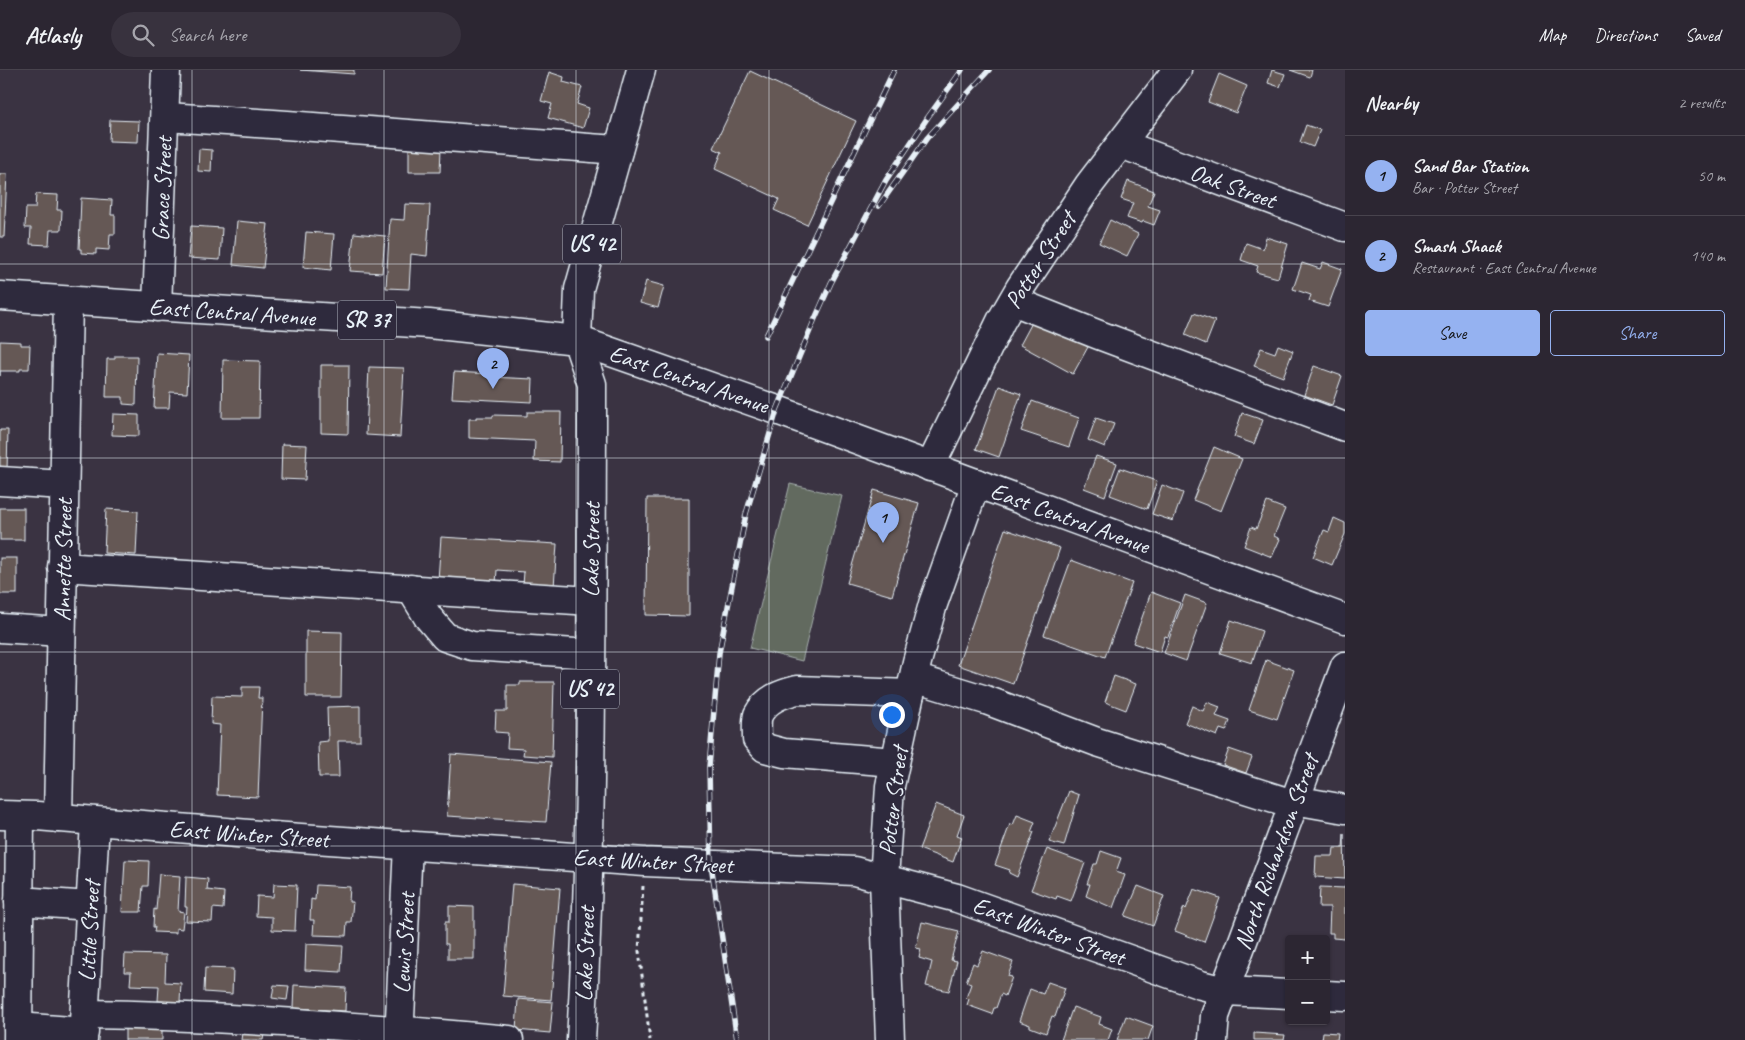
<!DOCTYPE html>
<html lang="en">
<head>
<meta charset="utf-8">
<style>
  body { margin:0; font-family:Caveat,sans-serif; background:#38323e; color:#f1f3f6 }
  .controls { position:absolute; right:15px; bottom:15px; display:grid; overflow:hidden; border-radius:5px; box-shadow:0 1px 4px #0004 }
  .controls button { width:45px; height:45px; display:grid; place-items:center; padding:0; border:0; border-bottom:1px solid #48434d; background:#2c2632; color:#f1f3f6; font:25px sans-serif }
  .you { position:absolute; left:891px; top:644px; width:18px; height:18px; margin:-12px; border:4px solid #fff; border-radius:50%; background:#1a73e8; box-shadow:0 0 0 8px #1a73e833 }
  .badge { display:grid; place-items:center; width:32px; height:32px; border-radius:50%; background:#95b2f1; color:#111; font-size:16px; font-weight:700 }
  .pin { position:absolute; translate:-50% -41px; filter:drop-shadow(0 1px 2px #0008) }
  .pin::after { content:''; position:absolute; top:26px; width:18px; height:15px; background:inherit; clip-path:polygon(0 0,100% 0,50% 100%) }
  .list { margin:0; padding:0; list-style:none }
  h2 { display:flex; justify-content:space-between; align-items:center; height:65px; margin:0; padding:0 20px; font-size:21px }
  h2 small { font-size:16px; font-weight:400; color:#a6a5ac }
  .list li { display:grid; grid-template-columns:32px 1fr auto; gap:15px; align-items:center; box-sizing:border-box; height:80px; padding:0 20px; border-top:1px solid #48434d }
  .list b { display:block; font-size:19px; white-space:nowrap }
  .list p { margin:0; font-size:16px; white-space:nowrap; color:#a6a5ac }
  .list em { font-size:16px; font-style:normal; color:#a6a5ac }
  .actions { display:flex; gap:10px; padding:15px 20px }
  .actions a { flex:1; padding:11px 0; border:1px solid #95b2f1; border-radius:5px; text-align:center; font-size:18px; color:#95b2f1 }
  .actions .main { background:#95b2f1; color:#111 }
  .icon { flex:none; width:28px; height:28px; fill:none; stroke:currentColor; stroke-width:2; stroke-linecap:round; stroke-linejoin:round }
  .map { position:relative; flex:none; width:1345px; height:970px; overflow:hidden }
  header { display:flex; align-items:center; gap:30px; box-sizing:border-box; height:70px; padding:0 25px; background:#2c2632; border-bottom:1px solid #48434d }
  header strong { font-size:24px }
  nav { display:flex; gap:28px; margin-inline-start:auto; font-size:18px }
  .search { width:350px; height:45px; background:#38323e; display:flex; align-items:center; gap:12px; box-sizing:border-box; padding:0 18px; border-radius:28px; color:#a6a5ac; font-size:19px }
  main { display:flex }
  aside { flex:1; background:#2c2632 }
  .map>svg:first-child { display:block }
  .green { fill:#626b5f; stroke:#a5aeac }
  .building { fill:#655854; stroke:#e8f1f8 }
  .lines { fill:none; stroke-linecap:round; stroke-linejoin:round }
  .minor-casing { stroke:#e8f1f8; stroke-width:31 }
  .major-casing { stroke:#e8f1f8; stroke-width:31 }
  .highway-casing { stroke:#e8f1f8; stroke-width:31 }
  .path { stroke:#e8f1f8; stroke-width:3; stroke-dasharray:4 4; stroke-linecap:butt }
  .minor { stroke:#2f2a3d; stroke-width:28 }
  .major { stroke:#2f2a3d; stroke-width:28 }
  .highway { stroke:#2f2a3d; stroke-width:28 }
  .rail-casing { stroke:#e8f1f8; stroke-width:5.5 }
  .rail { stroke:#2f2a3d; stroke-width:4; stroke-dasharray:11; stroke-linecap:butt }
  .grid { fill:none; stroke:#e8f1f8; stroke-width:1; stroke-opacity:0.55 }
  .labels { text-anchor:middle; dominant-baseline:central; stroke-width:4; stroke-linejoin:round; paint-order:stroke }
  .shield { fill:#2f2a3d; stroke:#b0b5c0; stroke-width:1 }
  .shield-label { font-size:22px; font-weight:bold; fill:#e8f1f8 }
  .street-label { font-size:24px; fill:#e8f1f8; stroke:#2f2a3d }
</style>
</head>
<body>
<header>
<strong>Atlasly</strong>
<div class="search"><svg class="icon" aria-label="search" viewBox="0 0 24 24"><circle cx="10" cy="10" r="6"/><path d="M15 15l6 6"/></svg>Search here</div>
<nav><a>Map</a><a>Directions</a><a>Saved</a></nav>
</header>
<main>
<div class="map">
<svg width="1345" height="970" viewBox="0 0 1345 970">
  <rect width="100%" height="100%" fill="#3a3342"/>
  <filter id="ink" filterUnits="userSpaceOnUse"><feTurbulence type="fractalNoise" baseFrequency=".02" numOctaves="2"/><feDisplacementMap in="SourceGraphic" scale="10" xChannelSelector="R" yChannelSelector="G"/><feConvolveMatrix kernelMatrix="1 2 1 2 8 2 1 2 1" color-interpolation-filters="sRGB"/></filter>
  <g filter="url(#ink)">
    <polygon class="green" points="790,414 842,426 802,591 750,578"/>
    <g class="building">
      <polygon points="300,0 354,0 354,4"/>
      <polygon points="1272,0 1285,4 1280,17 1268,13"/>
      <polygon points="1290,0 1312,0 1310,7"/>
      <polygon points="750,1 856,51 807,155 774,140 779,129 715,99 722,82 713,78"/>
      <polygon points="549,2 564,7 563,12 582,17 577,34 589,38 583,58 548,48 552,34 541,31"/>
      <polygon points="1219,4 1247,16 1236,43 1208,32"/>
      <polygon points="110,50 139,51 138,72 109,71"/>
      <polygon points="1306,55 1320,60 1313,77 1300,72"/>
      <polygon points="409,78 441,78 440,102 409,102"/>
      <polygon points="199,79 212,80 211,102 198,101"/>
      <polygon points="0,104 7,104 4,167 0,167"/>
      <polygon points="1128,111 1154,121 1148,136 1160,140 1154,155 1143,151 1142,153 1127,148 1133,133 1121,129"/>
      <polygon points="36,124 58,125 57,140 62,140 61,160 50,160 49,175 30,174 31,158 25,158 26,138 35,138"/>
      <polygon points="81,128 112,130 111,145 115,145 115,164 110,164 109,180 96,179 96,184 81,183 81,179 79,179"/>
      <polygon points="405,134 430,135 427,186 411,184 409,219 386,218 390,149 404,150"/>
      <polygon points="1110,150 1138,164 1127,186 1099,173"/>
      <polygon points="237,151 268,154 263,198 233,195"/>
      <polygon points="191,156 222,158 220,190 188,188"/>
      <polygon points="306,162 334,164 331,200 303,197"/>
      <polygon points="354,163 385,166 382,203 350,201"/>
      <polygon points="1266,167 1288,174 1278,208 1256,202 1258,196 1241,190 1246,173 1263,179"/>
      <polygon points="1323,192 1342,199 1328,237 1309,231 1311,225 1293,219 1302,193 1320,199"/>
      <polygon points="646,211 664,216 658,238 640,233"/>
      <polygon points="1194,243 1215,251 1206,274 1185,265"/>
      <polygon points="1035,247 1088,277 1073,304 1020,275"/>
      <polygon points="0,271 21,272 21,275 30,275 29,299 20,299 20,301 0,301 0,306"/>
      <polygon points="1278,275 1293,281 1283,307 1254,296 1261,278 1275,283"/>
      <polygon points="157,283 189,285 187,323 170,322 169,338 154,338"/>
      <polygon points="115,286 137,286 136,335 123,334 123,327 106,327 107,289 115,289"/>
      <polygon points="223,290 260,291 259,348 222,348"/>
      <polygon points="321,295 349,295 348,364 321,363"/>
      <polygon points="1314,296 1342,306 1332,335 1304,325"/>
      <polygon points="369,297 404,298 400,367 366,365"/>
      <polygon points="454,302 490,304 490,307 533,309 532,332 452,328"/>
      <polygon points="999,316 1021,324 999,387 976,379"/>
      <polygon points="1032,331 1079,348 1069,377 1021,361"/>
      <polygon points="527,342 561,342 560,392 534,391 535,371 469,368 469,349 476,349 476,347 493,347 493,345 527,346"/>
      <polygon points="1242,343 1263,350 1254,374 1234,367"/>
      <polygon points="113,344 139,345 139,366 112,365"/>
      <polygon points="1096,348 1114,354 1105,377 1088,370"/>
      <polygon points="0,360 8,360 7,400 0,400"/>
      <polygon points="282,374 307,375 305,410 281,409"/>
      <polygon points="1214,377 1242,389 1221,441 1193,430"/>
      <polygon points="1096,386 1117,393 1105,426 1084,418"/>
      <polygon points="1120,398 1157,411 1147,439 1110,425"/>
      <polygon points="1162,415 1183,423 1173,451 1152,444"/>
      <polygon points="874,420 919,433 892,526 847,513"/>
      <polygon points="647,428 689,428 689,546 646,545"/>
      <polygon points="1267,432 1285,439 1274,466 1280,469 1272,487 1244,476 1251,457 1256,459"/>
      <rect x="0" y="438" width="24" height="32"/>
      <polygon points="106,439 138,441 136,485 104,483"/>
      <polygon points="1334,448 1345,453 1345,464 1332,495 1313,487 1324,460 1329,462"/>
      <polygon points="1005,459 1060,478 1013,614 958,595"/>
      <polygon points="441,467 557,474 554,517 523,515 524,502 497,500 496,513 438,510"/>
      <rect x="0" y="488" width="17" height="36"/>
      <polygon points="1071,490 1132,513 1105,587 1044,565"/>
      <polygon points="1151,522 1180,533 1168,567 1165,566 1160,582 1133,573"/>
      <polygon points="1185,525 1207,533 1186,591 1164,583"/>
      <polygon points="1231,550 1262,561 1252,593 1220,583"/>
      <polygon points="306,561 342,562 341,627 306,627"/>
      <polygon points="1266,590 1294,600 1277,649 1249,640"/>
      <polygon points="1114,606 1136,614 1126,640 1105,632"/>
      <polygon points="520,612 554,612 552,687 523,685 524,679 507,678 508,663 495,662 496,641 507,641 507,615 520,615"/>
      <polygon points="242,617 259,617 258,628 262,628 258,727 217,725 220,655 211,654 212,626 242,627"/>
      <polygon points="1207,632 1220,637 1216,646 1230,651 1226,661 1220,659 1217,666 1185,653 1192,636 1203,641"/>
      <polygon points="360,636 360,671 338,671 339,707 319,707 318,672 328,671 327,637"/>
      <polygon points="1229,679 1252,687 1246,703 1223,695"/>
      <polygon points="451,684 551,692 546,752 447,746"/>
      <polygon points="1069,721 1079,725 1064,776 1049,772"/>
      <polygon points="936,734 964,745 957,765 962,767 953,792 919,779"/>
      <polygon points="1017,745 1035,752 1031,762 1034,762 1017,807 1009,803 1010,800 995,795 1010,754 1013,755"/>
      <polygon points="1344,764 1345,809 1315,807 1316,786 1333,786 1334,778 1343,778"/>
      <polygon points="1047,779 1085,793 1071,831 1057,826 1056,829 1031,820"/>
      <polygon points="1101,781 1121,788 1116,802 1125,805 1113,838 1086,826 1090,814 1087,814 1094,794 1097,794"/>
      <polygon points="125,790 149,791 148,816 143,816 141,842 122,842"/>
      <polygon points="159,804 180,806 178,841 184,842 182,859 176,858 176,863 154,862 155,857 153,857 154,839 156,840"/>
      <polygon points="186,807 208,809 207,820 224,822 223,839 213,838 212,852 186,851 187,837 185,837"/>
      <polygon points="274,814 297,815 295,861 272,860 272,847 256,846 257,826 273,827"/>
      <polygon points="512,814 560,818 551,930 503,926"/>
      <polygon points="316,815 350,817 349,832 353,832 351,852 347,852 346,866 313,865 314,850 310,850 311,829 315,830"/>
      <polygon points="1138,816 1164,826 1153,856 1125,846"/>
      <polygon points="1345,816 1345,869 1333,868 1333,863 1329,863 1330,837 1319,837 1320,817 1345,818"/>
      <polygon points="1194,819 1220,828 1204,872 1175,861 1184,837 1186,839"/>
      <polygon points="449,836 474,837 474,889 448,889 448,874 445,874 445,852 449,852"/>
      <polygon points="922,852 959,861 951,890 957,891 949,921 926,916 932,892 919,888 921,879 916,878"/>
      <polygon points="306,874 343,876 341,902 305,900"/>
      <polygon points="983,881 1013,892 1008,906 1012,907 1005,926 1001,924 996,938 994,938 992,944 967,935 969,929 966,928 971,914 966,912 973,893 977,895"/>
      <polygon points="125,884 166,885 165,912 181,913 180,932 158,931 159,916 130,915 131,902 124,902"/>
      <polygon points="205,898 233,899 232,924 204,922"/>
      <polygon points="1048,912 1065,918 1055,947 1052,946 1046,963 1030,957 1030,955 1019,951 1030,919 1043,924"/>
      <polygon points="274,915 289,916 287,930 272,928"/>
      <polygon points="294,915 346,918 345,941 293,938"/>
      <polygon points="518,929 553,932 550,963 516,960"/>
      <polygon points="1073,937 1101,947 1099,954 1112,959 1108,970 1061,970"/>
      <polygon points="1126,946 1153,956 1148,970 1117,970"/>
      <polygon points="125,955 162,956 162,970 125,970"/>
      <polygon points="1323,962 1338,963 1337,970 1322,970"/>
      <polygon points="242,963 264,964 263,970 241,970"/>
      <polygon points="1254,963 1285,965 1284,970 1254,970"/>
    </g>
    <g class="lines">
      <g class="minor-casing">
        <g id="minor">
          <path d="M165 47C316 56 467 69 618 80"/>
          <polyline points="1121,74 1345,157"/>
          <polyline points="1013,231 1099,265 1345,357"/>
          <polyline points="157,237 166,0"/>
          <polyline points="930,397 1001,251 1020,218 1089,115 1177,0"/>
          <polyline points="0,411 64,415"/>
          <polyline points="62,497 591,531"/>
          <polyline points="411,519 428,547 445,567 472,576 590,584"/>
          <polyline points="0,558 61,562"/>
          <polyline points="914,608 986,630 1097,672 1293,734"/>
          <path d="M895 692 784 683 765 678 757 669C757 662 756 651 758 645 766 629 781 624 797 620L910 624"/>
          <polyline points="1294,730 1345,739"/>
          <polyline points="0,745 37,746 272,766 645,792 854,801 957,828 1201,915 1225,921 1289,924"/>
          <polyline points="58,748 68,231"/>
          <polyline points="19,831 90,836"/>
          <polyline points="1326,925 1345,926"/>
          <path d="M85 944C227 946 367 957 509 970"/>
          <polyline points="18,957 84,962"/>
          <polyline points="18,970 20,746"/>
          <polyline points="83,970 95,752"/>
          <polyline points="399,970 408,775"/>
          <polyline points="890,970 884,809 890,716 917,592 933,534 976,413"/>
          <polyline points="1213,970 1215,946 1345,596"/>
        </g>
      </g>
      <g class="major-casing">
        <polyline id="major" points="641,0 579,219 577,270 777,340 1345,549"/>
      </g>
      <g class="highway-casing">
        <path id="highway" d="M0 226 429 254 577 270 592 314V357C591 561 593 766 581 970"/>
      </g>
      <polyline class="path" points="643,816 639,881 650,970"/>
      <use href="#minor" class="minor"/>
      <use href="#major" class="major"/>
      <use href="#highway" class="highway"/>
      <g class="rail-casing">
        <g id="rail">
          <polyline points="879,136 927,68 989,0"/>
          <polyline points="766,266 894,0"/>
          <polyline points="737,970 711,794 709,697 719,583 746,444 777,340 814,251 831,213 886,110 928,47 962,0"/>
        </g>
      </g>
      <use href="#rail" class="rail"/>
    </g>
  </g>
  <path class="grid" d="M192 0V970M384 0V970M576 0V970M769 0V970M961 0V970M1153 0V970M0 194H1345M0 388H1345M0 582H1345M0 776H1345"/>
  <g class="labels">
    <g class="shield">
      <rect x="563" y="154.5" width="58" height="39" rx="4"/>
      <rect x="338" y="230.5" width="58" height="39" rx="4"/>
      <rect x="561" y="599.5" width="58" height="39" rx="4"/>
    </g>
    <g class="shield-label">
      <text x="592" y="174">US 42</text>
      <text x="367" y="250">SR 37</text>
      <text x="590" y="619">US 42</text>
    </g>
    <g class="street-label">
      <text transform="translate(1233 116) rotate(20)">Oak Street</text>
      <text transform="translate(162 119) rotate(-88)">Grace Street</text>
      <text transform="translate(1040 190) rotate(-57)">Potter Street</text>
      <text transform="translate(232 242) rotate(4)">East Central Avenue</text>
      <text transform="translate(689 309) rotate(19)">East Central Avenue</text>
      <text transform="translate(1070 448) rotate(20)">East Central Avenue</text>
      <text transform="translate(591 480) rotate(-89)">Lake Street</text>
      <text transform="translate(63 490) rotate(-89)">Annette Street</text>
      <text transform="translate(893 731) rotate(-83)">Potter Street</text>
      <text transform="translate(249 764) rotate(4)">East Winter Street</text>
      <text transform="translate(1276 782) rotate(-70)">North Richardson Street</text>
      <text transform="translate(653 791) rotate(3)">East Winter Street</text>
      <text transform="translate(89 861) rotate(-87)">Little Street</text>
      <text transform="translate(1049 861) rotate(20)">East Winter Street</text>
      <text transform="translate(404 873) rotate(-87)">Lewis Street</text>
      <text transform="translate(585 884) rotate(-88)">Lake Street</text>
    </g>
  </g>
</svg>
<div class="controls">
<button>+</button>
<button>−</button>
</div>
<div class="you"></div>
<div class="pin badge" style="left:883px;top:473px">1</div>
<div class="pin badge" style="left:493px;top:319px">2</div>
</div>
<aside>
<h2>Nearby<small>2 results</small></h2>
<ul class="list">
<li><span class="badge">1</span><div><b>Sand Bar Station</b><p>Bar · Potter Street</p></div><em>50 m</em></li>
<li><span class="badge">2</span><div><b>Smash Shack</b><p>Restaurant · East Central Avenue</p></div><em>140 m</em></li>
</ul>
<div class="actions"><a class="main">Save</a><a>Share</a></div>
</aside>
</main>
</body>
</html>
